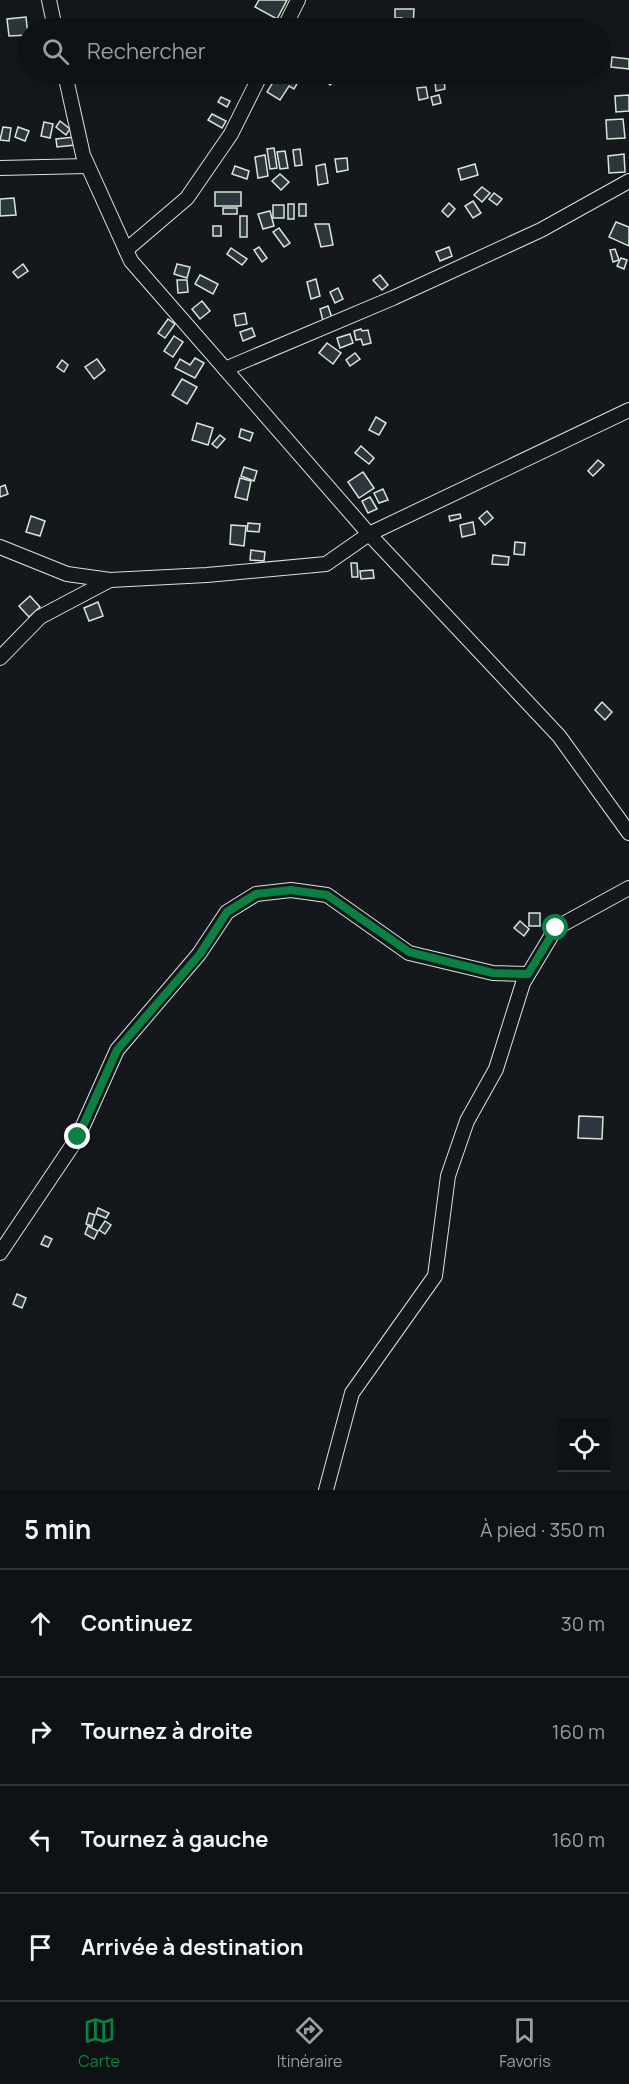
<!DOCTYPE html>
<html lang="fr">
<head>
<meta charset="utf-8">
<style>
  body { margin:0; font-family:Manrope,sans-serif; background:#1d2022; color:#f1f3f6 }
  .controls { position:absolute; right:18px; bottom:18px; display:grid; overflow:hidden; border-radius:0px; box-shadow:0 6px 24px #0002 }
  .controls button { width:54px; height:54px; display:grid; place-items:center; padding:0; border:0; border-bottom:2px solid #2f3234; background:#0f1215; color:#f1f3f6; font:30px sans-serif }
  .stop { position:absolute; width:18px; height:18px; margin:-14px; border:4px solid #0b8043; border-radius:50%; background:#fff }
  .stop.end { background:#0b8043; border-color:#fff; box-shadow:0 2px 6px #0008 }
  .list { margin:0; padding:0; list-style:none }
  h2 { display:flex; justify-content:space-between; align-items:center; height:78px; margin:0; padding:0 24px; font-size:26px }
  h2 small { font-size:20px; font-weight:400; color:#9b9ea0 }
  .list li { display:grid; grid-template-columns:39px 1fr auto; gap:18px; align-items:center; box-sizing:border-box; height:108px; padding:0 24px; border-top:2px solid #2f3234 }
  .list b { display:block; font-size:22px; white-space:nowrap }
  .list em { font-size:20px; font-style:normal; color:#9b9ea0 }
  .icon { flex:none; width:33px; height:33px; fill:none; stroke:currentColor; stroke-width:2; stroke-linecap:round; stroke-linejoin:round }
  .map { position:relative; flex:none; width:629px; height:1490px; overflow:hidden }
  .search { position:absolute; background:#0f1215; box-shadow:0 6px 24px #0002; left:18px; right:18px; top:18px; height:66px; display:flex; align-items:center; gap:15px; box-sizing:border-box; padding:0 21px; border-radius:33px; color:#9b9ea0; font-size:22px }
  .sheet { height:510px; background:#0f1215 }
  nav { display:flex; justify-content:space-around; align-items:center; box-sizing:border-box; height:84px; border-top:2px solid #2f3234; background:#0f1215; font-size:16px; color:#9b9ea0 }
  nav a { display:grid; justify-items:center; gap:3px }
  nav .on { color:#0b8043 }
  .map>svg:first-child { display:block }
  .building { fill:#2c363c; stroke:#d8e6dc; stroke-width:1.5 }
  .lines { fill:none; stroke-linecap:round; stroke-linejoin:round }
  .minor-casing { stroke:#d8e6dc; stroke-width:16 }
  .minor { stroke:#14181c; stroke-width:14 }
  .route { stroke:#0b8043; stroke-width:8 }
</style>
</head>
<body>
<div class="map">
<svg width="629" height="1490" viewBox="0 0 629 1490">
  <rect width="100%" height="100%" fill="#14181c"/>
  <g class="building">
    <polygon points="259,0 287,0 277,19 255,7"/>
    <polygon points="395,9 414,9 413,28 402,28 402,18 395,18"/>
    <polygon points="26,17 28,35 9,36 7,19"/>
    <rect x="387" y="20" width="8" height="8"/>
    <polygon points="99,21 100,28 82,28 81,22"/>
    <polygon points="580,23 580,28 557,28 557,25"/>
    <polygon points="612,57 629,59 629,69 611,67"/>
    <polygon points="278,74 282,77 284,74 296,74 301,77 294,89 289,86 280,100 267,92"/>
    <polygon points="320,74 331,74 336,80 330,85"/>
    <polygon points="444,80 445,89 436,91 435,82"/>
    <polygon points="426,87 428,98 419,100 417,88"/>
    <polygon points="439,95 441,103 433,105 431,97"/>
    <polygon points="629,95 629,111 616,112 615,96"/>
    <polygon points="221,97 230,101 227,107 218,102"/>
    <polygon points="212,114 226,121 222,128 208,120"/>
    <polygon points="623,119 625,138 607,139 606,120"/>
    <polygon points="60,121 70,129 66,135 56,127"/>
    <polygon points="44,122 53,124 50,138 41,136"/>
    <polygon points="3,127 11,128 9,141 0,140"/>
    <polygon points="18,127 29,131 25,141 15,137"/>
    <polygon points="74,137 75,145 57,147 56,139"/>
    <polygon points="274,148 277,168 270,169 267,149"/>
    <polygon points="300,149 302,165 295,166 293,150"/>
    <polygon points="285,151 288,168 280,169 277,152"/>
    <polygon points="624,154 625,172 609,173 608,156"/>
    <polygon points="265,155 268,176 258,178 255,157"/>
    <polygon points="347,158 348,170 337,172 335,159"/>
    <polygon points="325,164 328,183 318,185 316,166"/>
    <polygon points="475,164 478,175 461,180 458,169"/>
    <polygon points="235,166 249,171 247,179 232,174"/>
    <polygon points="280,174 289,182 281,190 272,181"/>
    <polygon points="482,187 490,193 482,202 474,195"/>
    <rect x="215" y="192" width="26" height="14"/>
    <polygon points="494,193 502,199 497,205 489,199"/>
    <polygon points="14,198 16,215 0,216 0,199"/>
    <polygon points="473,201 481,213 473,218 465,206"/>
    <polygon points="449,203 455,209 448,217 442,211"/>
    <rect x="288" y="204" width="6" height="15"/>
    <rect x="299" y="204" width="7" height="12"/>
    <rect x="273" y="205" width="11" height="13"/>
    <rect x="223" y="208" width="14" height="6"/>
    <polygon points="270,211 274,226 263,229 258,214"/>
    <rect x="240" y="216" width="7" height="21"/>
    <polygon points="616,222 629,227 629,246 609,237"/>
    <polygon points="315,224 329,224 333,245 321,247"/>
    <rect x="213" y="226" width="8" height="10"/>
    <polygon points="279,228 290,243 284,247 273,232"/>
    <polygon points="259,247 267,258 262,262 254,250"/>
    <polygon points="449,247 452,256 440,261 436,252"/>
    <polygon points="231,248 247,259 242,265 227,254"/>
    <polygon points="615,249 619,260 613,262 610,250"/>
    <polygon points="621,258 627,260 624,269 617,266"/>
    <polygon points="23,264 28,271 18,278 13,272"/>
    <polygon points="177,264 190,267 187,278 174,274"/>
    <polygon points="200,275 218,284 213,294 195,284"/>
    <polygon points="380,275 388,285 382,290 373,280"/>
    <polygon points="316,279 320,296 311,299 307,282"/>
    <polygon points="177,280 187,280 188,292 178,293"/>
    <polygon points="338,288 343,299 335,303 330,292"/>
    <polygon points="202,301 210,311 200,319 192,309"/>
    <polygon points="328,306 332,318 323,321 320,309"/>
    <polygon points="245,313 247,324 236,326 234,315"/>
    <polygon points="168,319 175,324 165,338 158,333"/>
    <polygon points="252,328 255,336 243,341 240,332"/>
    <polygon points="361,329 362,331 368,330 371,343 363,345 361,339 356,340 354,331"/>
    <polygon points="350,334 353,343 340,348 337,338"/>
    <polygon points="174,336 183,342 173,357 164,351"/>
    <polygon points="327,343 341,353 333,364 319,353"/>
    <polygon points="355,353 360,359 350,366 346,360"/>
    <polygon points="195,358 204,363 195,378 175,368 180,359 190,365"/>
    <polygon points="97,359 105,370 94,379 85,367"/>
    <polygon points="62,360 68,365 64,372 57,367"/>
    <polygon points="182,379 197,387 187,404 172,395"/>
    <polygon points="376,417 386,423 379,435 369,430"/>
    <polygon points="197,423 213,428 208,445 192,440"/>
    <polygon points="241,429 253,433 250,441 239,437"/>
    <polygon points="220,435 225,439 217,448 212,444"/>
    <polygon points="361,446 374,458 369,464 355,453"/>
    <polygon points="598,460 604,465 593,476 588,471"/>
    <polygon points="244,467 257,471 254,481 241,476"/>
    <polygon points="363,472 374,488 359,498 348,482"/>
    <polygon points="240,478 251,481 247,500 235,497"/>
    <polygon points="5,485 8,494 0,497 0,487"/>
    <polygon points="383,489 388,500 379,503 374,493"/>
    <polygon points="370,497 377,509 368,513 362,501"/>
    <polygon points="487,511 493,518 485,525 479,518"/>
    <polygon points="460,514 461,518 450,521 449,516"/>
    <polygon points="31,516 45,521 40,536 26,532"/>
    <polygon points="473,522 475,534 462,537 460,525"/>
    <polygon points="248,523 260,524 259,532 247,531"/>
    <polygon points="231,525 246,526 244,546 230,544"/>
    <polygon points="515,542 525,543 524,555 514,554"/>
    <polygon points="251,550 265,552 264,561 250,560"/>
    <polygon points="493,555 509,557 508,565 492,564"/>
    <polygon points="351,563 357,563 358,577 352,577"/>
    <polygon points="373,570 374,578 361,579 360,571"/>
    <polygon points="30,596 40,607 29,617 19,606"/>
    <polygon points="98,602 103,616 89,621 84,608"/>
    <polygon points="602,702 612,712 605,720 595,710"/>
    <rect x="529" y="913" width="11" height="13"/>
    <polygon points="520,921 529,929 524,936 514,928"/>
    <polygon points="579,1116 603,1117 602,1139 578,1138"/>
    <polygon points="98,1208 109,1213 106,1218 96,1214"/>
    <polygon points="89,1213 95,1215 92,1226 86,1224"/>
    <polygon points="105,1221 111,1225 105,1234 99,1230"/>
    <polygon points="88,1226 98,1231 94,1239 85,1234"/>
    <polygon points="45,1236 52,1239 48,1247 41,1244"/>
    <polygon points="17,1294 26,1298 22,1308 13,1304"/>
  </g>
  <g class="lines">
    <g class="minor-casing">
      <g id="minor">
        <polyline points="49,0 55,28"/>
        <polyline points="284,28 298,0"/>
        <polyline points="65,74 83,155 131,261 369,534 559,736 629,833"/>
        <polyline points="0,168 87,166"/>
        <polyline points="126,250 187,198 231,134 261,74"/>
        <polyline points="225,369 393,298 541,230 629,181"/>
        <polyline points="0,547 67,574 110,580 207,575 326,564 369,534 629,410"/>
        <polyline points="0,658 40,617 110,580"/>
        <polyline points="0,1253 78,1137 117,1050 199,954 227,912 256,894 291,890 327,895 409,953 493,973 528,974"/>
        <polyline points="326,1490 352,1393 435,1276 448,1176 467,1121 496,1069 523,983 556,928 629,888"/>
      </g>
    </g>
    <use href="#minor" class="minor"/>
  </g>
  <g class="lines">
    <polyline class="route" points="78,1137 117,1050 200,954 227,912 256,894 291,890 327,895 409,952 493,973 528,974 556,928"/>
  </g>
</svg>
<div class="controls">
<button><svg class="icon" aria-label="locate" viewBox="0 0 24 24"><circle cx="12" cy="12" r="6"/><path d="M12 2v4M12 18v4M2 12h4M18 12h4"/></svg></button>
</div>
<div class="stop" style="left:556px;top:928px"></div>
<div class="stop end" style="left:78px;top:1137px"></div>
<div class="search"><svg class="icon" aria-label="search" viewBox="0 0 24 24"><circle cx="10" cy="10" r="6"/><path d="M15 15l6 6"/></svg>Rechercher</div>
</div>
<section class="sheet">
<h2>5 min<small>À pied · 350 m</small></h2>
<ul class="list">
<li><svg class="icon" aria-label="ahead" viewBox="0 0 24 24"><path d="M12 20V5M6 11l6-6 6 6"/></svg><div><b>Continuez</b></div><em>30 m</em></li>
<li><svg class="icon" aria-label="right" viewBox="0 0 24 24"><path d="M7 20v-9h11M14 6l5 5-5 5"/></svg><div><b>Tournez à droite</b></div><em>160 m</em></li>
<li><svg class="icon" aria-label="left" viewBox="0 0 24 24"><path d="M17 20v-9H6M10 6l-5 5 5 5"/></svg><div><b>Tournez à gauche</b></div><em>160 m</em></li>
<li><svg class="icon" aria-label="arrive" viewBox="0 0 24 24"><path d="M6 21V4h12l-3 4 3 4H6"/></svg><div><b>Arrivée à destination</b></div></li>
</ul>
</section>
<nav>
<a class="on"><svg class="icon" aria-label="map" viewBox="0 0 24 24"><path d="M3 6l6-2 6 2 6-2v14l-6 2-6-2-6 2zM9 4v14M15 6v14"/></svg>Carte</a>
<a><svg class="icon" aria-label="directions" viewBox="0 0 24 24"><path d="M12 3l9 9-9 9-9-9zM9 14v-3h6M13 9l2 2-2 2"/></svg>Itinéraire</a>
<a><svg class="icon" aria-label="saved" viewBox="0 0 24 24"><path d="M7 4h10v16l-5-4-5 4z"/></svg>Favoris</a>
</nav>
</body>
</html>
